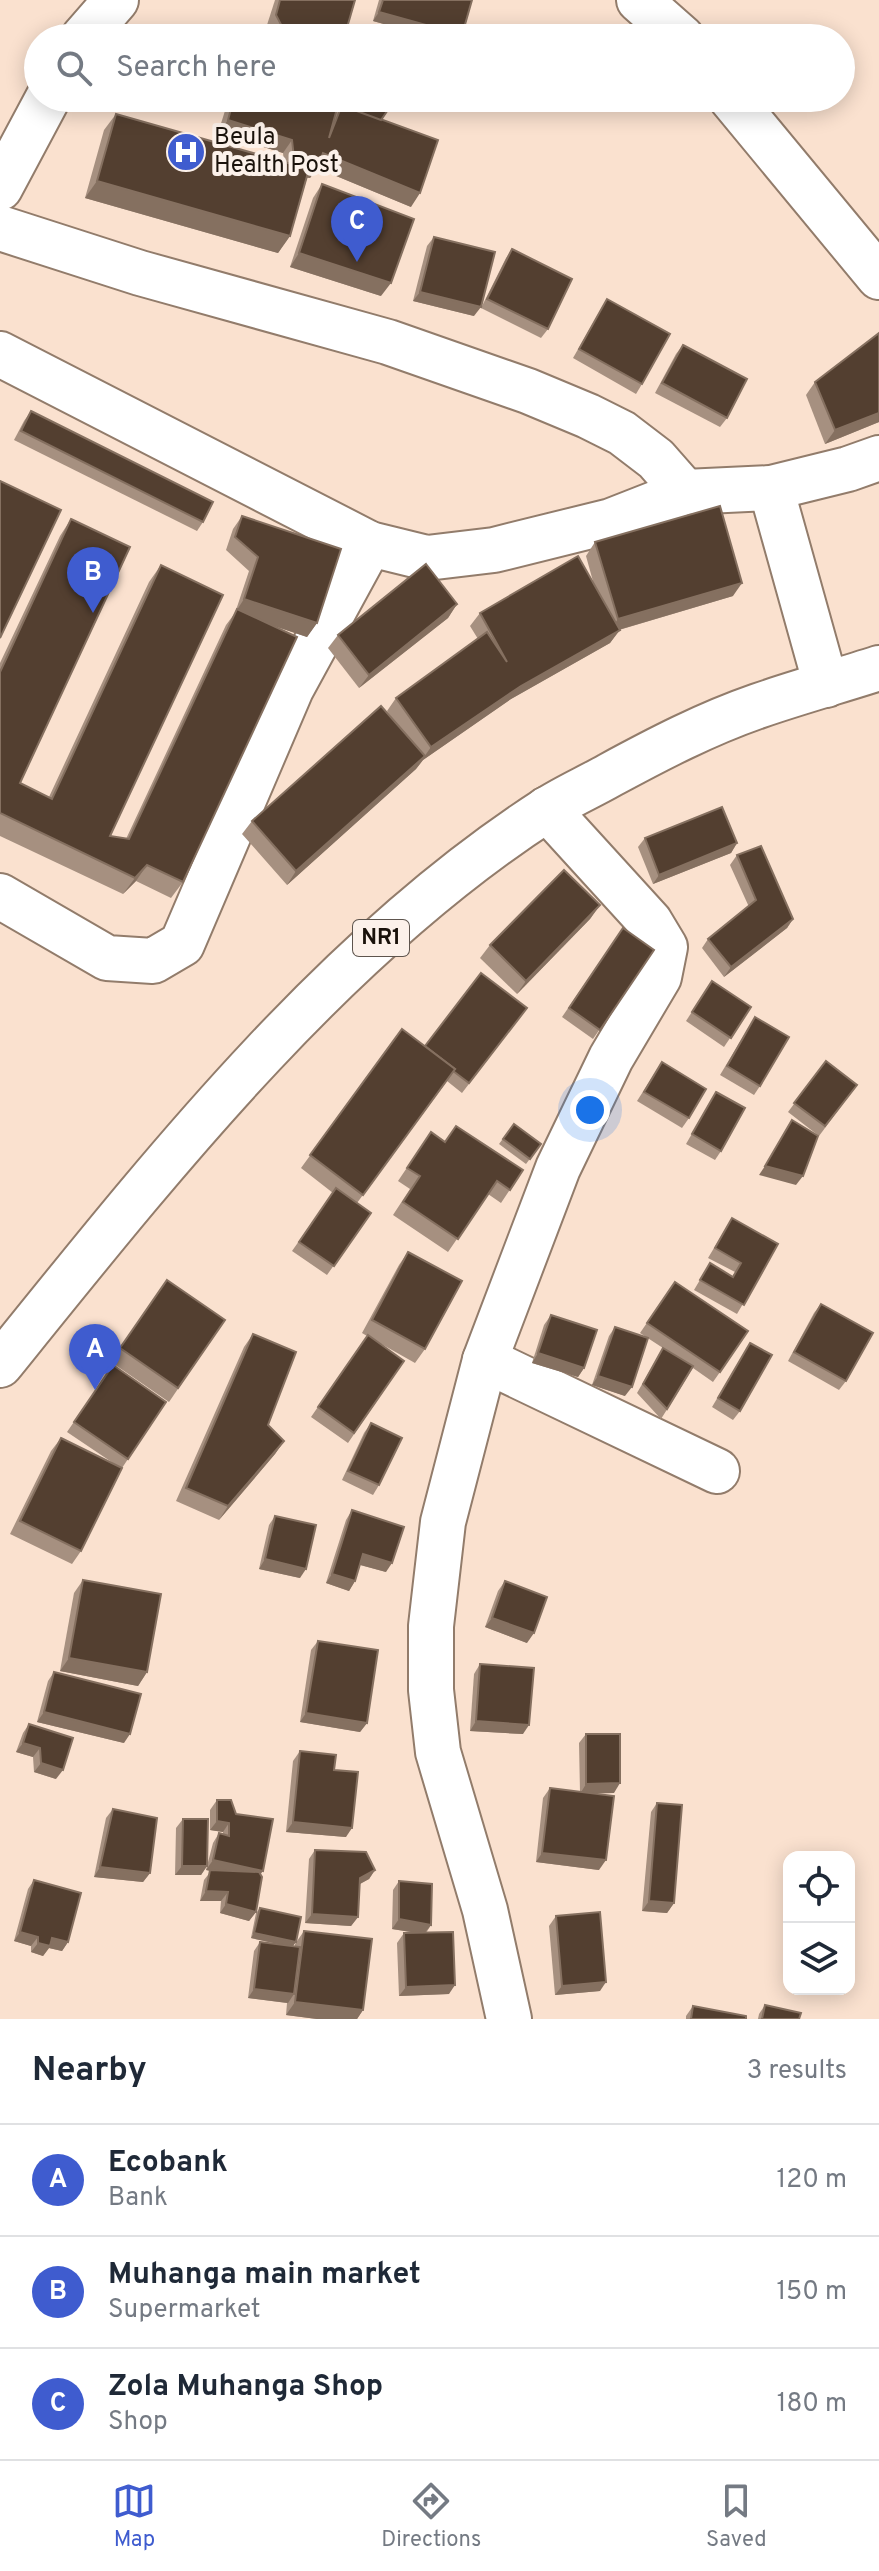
<!DOCTYPE html>
<html lang="en">
<head>
<meta charset="utf-8">
<style>
  body { margin:0; font-family:Overpass,sans-serif; background:#f2f2f3; color:#1f2937 }
  .controls { position:absolute; right:24px; bottom:24px; display:grid; overflow:hidden; border-radius:16px; box-shadow:0 4px 20px #0003 }
  .controls button { width:72px; height:72px; display:grid; place-items:center; padding:0; border:0; border-bottom:2px solid #e0e1e3; background:#fff; color:#1f2937; font:40px sans-serif }
  .you { position:absolute; left:590px; top:1110px; width:28px; height:28px; margin:-20px; border:6px solid #fff; border-radius:50%; background:#1a73e8; box-shadow:0 0 0 12px #1a73e833 }
  .badge { display:grid; place-items:center; width:52px; height:52px; border-radius:50%; background:#3f5ccf; color:#fff; font-size:26px; font-weight:700 }
  .pin { position:absolute; translate:-50% -66px; filter:drop-shadow(0 2px 4px #0008) }
  .pin::after { content:''; position:absolute; top:42px; width:28px; height:24px; background:inherit; clip-path:polygon(0 0,100% 0,50% 100%) }
  .list { margin:0; padding:0; list-style:none }
  h2 { display:flex; justify-content:space-between; align-items:center; height:104px; margin:0; padding:0 32px; font-size:34px }
  h2 small { font-size:26px; font-weight:400; color:#747a83 }
  .list li { display:grid; grid-template-columns:52px 1fr auto; gap:24px; align-items:center; box-sizing:border-box; height:112px; padding:0 32px; border-top:2px solid #e0e1e3 }
  .list b { display:block; font-size:30px; white-space:nowrap }
  .list p { margin:0; font-size:26px; white-space:nowrap; color:#747a83 }
  .list em { font-size:26px; font-style:normal; color:#747a83 }
  .icon { flex:none; width:44px; height:44px; fill:none; stroke:currentColor; stroke-width:2; stroke-linecap:round; stroke-linejoin:round }
  .map { position:relative; flex:none; width:879px; height:2019px; overflow:hidden }
  .search { position:absolute; background:#fff; box-shadow:0 4px 20px #0003; left:24px; right:24px; top:24px; height:88px; display:flex; align-items:center; gap:20px; box-sizing:border-box; padding:0 28px; border-radius:44px; color:#747a83; font-size:30px }
  .sheet { height:440px; background:#fff }
  nav { display:flex; justify-content:space-around; align-items:center; box-sizing:border-box; height:112px; border-top:2px solid #e0e1e3; background:#fff; font-size:22px; color:#747a83 }
  nav a { display:grid; justify-items:center; gap:4px }
  nav .on { color:#3f5ccf }
  .map>svg:first-child { display:block }
  .lines { fill:none; stroke-linecap:round; stroke-linejoin:round }
  .minor-casing { stroke:#927c6b; stroke-width:48 }
  .highway-casing { stroke:#927c6b; stroke-width:48 }
  .minor { stroke:#fff; stroke-width:44 }
  .highway { stroke:#fff; stroke-width:44 }
  .wall { fill:#a69080 }
  .shaded-wall { fill:#857060 }
  .building { fill:#533f30; stroke:#857060; stroke-width:2 }
  .labels { text-anchor:middle; dominant-baseline:central; stroke-width:8; stroke-linejoin:round; paint-order:stroke }
  .shield { fill:#fcf1ea; stroke:#5e554e; stroke-width:2 }
  .shield-label { font-size:22px; font-weight:bold; fill:#1a120b }
  .poi-label { font-size:24px; fill:#1a120b; stroke:#fcf1ea; text-anchor:start }
</style>
</head>
<body>
<div class="map">
<svg width="879" height="2019" viewBox="0 0 879 2019">
  <rect width="100%" height="100%" fill="#fae1cf"/>
  <g class="lines">
    <g class="minor-casing">
      <g id="minor">
        <polyline points="639,0 682,38"/>
        <polyline points="83,38 116,0"/>
        <polyline points="731,98 879,277"/>
        <polyline points="0,188 48,98"/>
        <polyline points="0,228 140,273 388,342 528,391 588,416 622,433 656,459 685,492"/>
        <polyline points="0,354 370,544 427,558 494,550 611,521 685,492 771,488 848,469 879,458"/>
        <polyline points="771,488 826,685"/>
        <polyline points="0,896 107,958 153,961 182,944 291,689 370,544"/>
        <polyline points="485,1360 717,1471"/>
        <polyline points="509,2019 485,1910 438,1752 431,1690 431,1626 443,1522 485,1360 558,1168 611,1058 659,977 665,947 650,922 547,809"/>
      </g>
    </g>
    <g class="highway-casing">
      <path id="highway" d="M0 1365C159 1168 332 948 546 810 566 797 589 787 610 775 658 749 706 724 758 706 798 692 839 681 879 668"/>
    </g>
    <use href="#minor" class="minor"/>
    <use href="#highway" class="highway"/>
  </g>
  <g class="wall">
    <polygon points="275,0 355,0 344,38 272,38 266,28"/>
    <polygon points="379,0 472,0 462,35 460,38 434,38 373,21"/>
    <polygon points="229,98 340,98 335,114 342,106 344,98 407,98 405,101 395,98 381,120 411,207 317,168 310,178 307,178 290,236 278,253 85,198 104,130 116,114 284,162 283,153 218,133"/>
    <polygon points="322,184 381,296 290,267 313,198"/>
    <polygon points="434,237 474,316 413,301 427,246"/>
    <polygon points="512,249 548,329 541,338 481,308 506,258"/>
    <polygon points="607,299 642,384 636,394 573,358"/>
    <polygon points="683,345 727,418 720,427 655,393 676,354"/>
    <polygon points="815,382 879,422 825,444 806,395"/>
    <polygon points="31,411 203,522 197,531 14,440 24,421"/>
    <polygon points="242,516 317,623 307,637 271,625 183,882 171,898 136,881 123,894 0,836 0,663 60,536 71,519 20,783 49,797 149,582 161,565 110,836 126,839 226,625 235,613 249,571 226,550 233,529"/>
    <polygon points="595,542 733,596 619,630 610,643 511,699 423,760 416,769 287,885 242,834 252,821 392,718 387,711 396,698 478,639 470,626 480,613 594,585 586,556"/>
    <polygon points="457,604 448,618 359,688 328,648 338,635"/>
    <polygon points="645,838 737,843 731,853 653,884 638,847"/>
    <polygon points="737,855 793,919 787,928 724,977 702,948 708,939 749,907 730,865"/>
    <polygon points="600,905 590,919 517,994 480,958 490,945"/>
    <polygon points="623,928 654,950 593,1039 562,1017"/>
    <polygon points="712,981 751,1007 724,1047 686,1021"/>
    <polygon points="527,1008 462,1093 447,1081 357,1203 371,1213 327,1275 292,1251 333,1193 301,1168 402,1029 425,1046"/>
    <polygon points="755,1017 760,1086 754,1095 720,1075"/>
    <polygon points="826,1061 857,1085 819,1136 788,1112"/>
    <polygon points="662,1062 689,1118 682,1128 637,1101"/>
    <polygon points="716,1092 721,1151 715,1160 686,1144"/>
    <polygon points="514,1124 541,1144 526,1164 499,1144"/>
    <polygon points="431,1132 445,1141 523,1170 501,1203 488,1194 448,1252 393,1215 410,1189 398,1181"/>
    <polygon points="732,1218 778,1244 737,1314 694,1290 710,1263 732,1277 735,1272 708,1258"/>
    <polygon points="408,1252 425,1349 415,1363 376,1341 404,1361 348,1443 311,1417 367,1336 362,1333 399,1265"/>
    <polygon points="167,1280 225,1320 169,1402 111,1362"/>
    <polygon points="675,1282 720,1372 713,1382 693,1368 661,1419 637,1393 663,1348 640,1333"/>
    <polygon points="821,1304 846,1381 839,1390 788,1361 814,1313"/>
    <polygon points="551,1315 584,1368 578,1377 532,1363 544,1325"/>
    <polygon points="615,1327 625,1396 592,1385 609,1336"/>
    <polygon points="253,1334 268,1425 284,1441 275,1454 219,1520 176,1501 244,1347"/>
    <polygon points="750,1343 740,1411 733,1420 712,1407"/>
    <polygon points="113,1365 128,1459 122,1468 81,1551 72,1564 10,1534 51,1451 61,1438 113,1463 67,1432"/>
    <polygon points="371,1423 379,1485 373,1495 342,1480 364,1433"/>
    <polygon points="352,1510 386,1572 360,1565 355,1581 349,1591 326,1583 346,1520"/>
    <polygon points="275,1516 300,1578 259,1569 269,1525"/>
    <polygon points="83,1580 147,1672 138,1686 60,1671 74,1593"/>
    <polygon points="505,1581 527,1643 485,1627 498,1591"/>
    <polygon points="318,1641 367,1723 360,1732 300,1722 311,1650"/>
    <polygon points="480,1664 523,1734 470,1731 474,1674"/>
    <polygon points="54,1672 124,1743 37,1722 48,1681"/>
    <polygon points="29,1724 56,1779 34,1772 33,1757 16,1752 23,1733"/>
    <polygon points="586,1734 614,1793 591,1793 599,1870 536,1862 543,1798 550,1788 580,1792 579,1743"/>
    <polygon points="300,1751 334,1770 346,1837 286,1832 293,1761"/>
    <polygon points="217,1800 260,1874 256,1912 249,1921 220,1913 221,1901 200,1901 204,1880 211,1871 206,1870 207,1866 201,1875 175,1875 176,1828 183,1819 207,1866 213,1843 219,1833 223,1834 223,1832 210,1830 210,1810"/>
    <polygon points="657,1803 674,1903 667,1913 642,1911 651,1812"/>
    <polygon points="113,1809 150,1873 143,1882 94,1877 106,1818"/>
    <polygon points="315,1850 375,1870 369,1879 359,1884 358,1917 351,1926 305,1923 309,1859"/>
    <polygon points="34,1880 68,1942 62,1951 49,1948 43,1956 31,1952 31,1946 14,1941 28,1889"/>
    <polygon points="399,1881 431,1925 426,1933 449,1994 399,1996 397,1943 404,1933 417,1933 392,1929 393,1890"/>
    <polygon points="260,1908 296,1942 293,1946 295,1947 295,1944 304,1931 363,2010 357,2019 317,2019 286,2015 287,2003 248,1998 254,1951 260,1942 282,1945 251,1938 256,1913"/>
    <polygon points="556,1916 600,1991 555,1995 549,1926"/>
    <polygon points="765,2005 799,2019 758,2019 759,2014"/>
    <polygon points="693,2006 746,2019 686,2019 686,2016"/>
  </g>
  <g class="shaded-wall">
    <polygon points="379,12 462,35 460,38 434,38 373,21"/>
    <polygon points="228,120 292,140 283,153 218,133"/>
    <polygon points="323,153 420,193 411,207 317,168 310,178 284,171 294,158"/>
    <polygon points="97,181 290,236 278,253 85,198"/>
    <polygon points="299,253 391,283 381,296 290,267"/>
    <polygon points="420,292 481,307 474,316 413,301"/>
    <polygon points="879,413 879,422 825,444 835,430"/>
    <polygon points="742,583 733,596 608,633 618,619"/>
    <polygon points="244,599 317,623 307,637 235,613"/>
    <polygon points="457,604 448,618 359,688 369,675"/>
    <polygon points="620,630 610,643 511,699 423,760 416,769 287,885 296,871 424,757 431,747 521,686"/>
    <polygon points="737,843 731,853 653,884 659,875"/>
    <polygon points="147,865 136,881 123,894 135,878"/>
    <polygon points="600,905 590,919 517,994 526,981"/>
    <polygon points="793,919 787,928 724,977 731,967"/>
    <polygon points="765,1166 803,1176 796,1185 759,1175"/>
    <polygon points="538,1353 584,1368 578,1377 532,1363"/>
    <polygon points="598,1376 632,1387 625,1396 592,1385"/>
    <polygon points="284,1441 275,1454 219,1520 228,1506"/>
    <polygon points="363,1554 392,1563 386,1572 357,1564"/>
    <polygon points="265,1559 306,1569 300,1578 259,1569"/>
    <polygon points="332,1574 355,1581 349,1591 326,1583"/>
    <polygon points="492,1618 534,1633 527,1643 485,1627"/>
    <polygon points="69,1658 147,1672 138,1686 60,1671"/>
    <polygon points="44,1712 130,1734 124,1743 37,1722"/>
    <polygon points="306,1713 367,1723 360,1732 300,1722"/>
    <polygon points="476,1721 529,1725 523,1734 470,1731"/>
    <polygon points="23,1743 40,1748 33,1757 16,1752"/>
    <polygon points="41,1763 63,1770 56,1779 34,1772"/>
    <polygon points="620,1783 614,1793 580,1794 586,1784"/>
    <polygon points="217,1821 229,1823 223,1832 210,1830"/>
    <polygon points="293,1822 352,1828 346,1837 286,1832"/>
    <polygon points="542,1853 606,1860 599,1870 536,1862"/>
    <polygon points="213,1860 263,1871 256,1880 206,1870"/>
    <polygon points="182,1866 207,1866 201,1875 175,1875"/>
    <polygon points="100,1867 150,1873 143,1882 94,1877"/>
    <polygon points="375,1870 369,1879 353,1888 360,1878"/>
    <polygon points="206,1891 228,1892 221,1901 200,1901"/>
    <polygon points="649,1901 674,1903 667,1913 642,1911"/>
    <polygon points="226,1904 256,1912 249,1921 220,1913"/>
    <polygon points="312,1914 358,1917 351,1926 305,1923"/>
    <polygon points="399,1919 431,1925 424,1934 392,1929"/>
    <polygon points="20,1932 38,1937 31,1946 14,1941"/>
    <polygon points="254,1933 296,1942 292,1947 251,1938"/>
    <polygon points="52,1938 68,1942 62,1951 49,1948 43,1956 31,1952 38,1943"/>
    <polygon points="606,1982 600,1991 555,1995 562,1986"/>
    <polygon points="455,1985 449,1994 399,1996 406,1987"/>
    <polygon points="254,1989 294,1994 288,2003 248,1998"/>
    <polygon points="295,2002 363,2010 357,2019 317,2019 286,2015"/>
  </g>
  <g class="building">
    <polygon points="280,0 355,0 344,38 323,38 318,37 318,38 288,38 276,15"/>
    <polygon points="383,0 472,0 462,35 379,12"/>
    <polygon points="367,34 381,38 365,38"/>
    <polygon points="234,98 328,98 339,101 329,138 342,105 438,140 420,193 323,153 319,165 294,158 292,140 228,120"/>
    <polygon points="328,98 340,98 339,101"/>
    <polygon points="348,98 396,98 381,120 346,107"/>
    <polygon points="116,114 309,169 290,236 97,181"/>
    <polygon points="322,184 414,219 391,283 299,253"/>
    <polygon points="434,237 495,252 481,307 420,292"/>
    <polygon points="512,249 572,279 548,329 487,299"/>
    <polygon points="607,299 670,334 642,384 579,349"/>
    <polygon points="879,333 879,413 835,430 815,382"/>
    <polygon points="683,345 747,379 727,418 662,383"/>
    <polygon points="31,411 213,502 203,522 21,431"/>
    <polygon points="0,481 61,510 0,638"/>
    <polygon points="720,506 742,583 618,619 595,542"/>
    <polygon points="242,516 341,549 317,623 244,599 258,557 235,537"/>
    <polygon points="71,519 130,547 20,783 52,799 161,565 223,595 110,836 129,839 237,609 297,637 183,882 147,865 135,878 0,813 0,672"/>
    <polygon points="578,556 620,630 521,686 431,747 396,698 487,632 507,662 480,613"/>
    <polygon points="426,564 457,604 369,675 338,635"/>
    <polygon points="381,706 425,756 296,871 252,821"/>
    <polygon points="722,807 737,843 659,875 645,838"/>
    <polygon points="761,846 793,919 731,967 708,939 756,900 737,855"/>
    <polygon points="564,870 600,905 526,981 490,945"/>
    <polygon points="623,928 654,950 600,1030 569,1008"/>
    <polygon points="481,973 527,1008 469,1083 453,1071 455,1069 425,1046"/>
    <polygon points="712,981 751,1007 731,1038 692,1012"/>
    <polygon points="755,1017 789,1037 760,1086 727,1066"/>
    <polygon points="402,1029 455,1069 363,1195 310,1155"/>
    <polygon points="826,1061 857,1085 825,1126 794,1103"/>
    <polygon points="662,1062 706,1089 689,1118 644,1092"/>
    <polygon points="716,1092 745,1108 721,1151 692,1134"/>
    <polygon points="792,1120 818,1136 803,1176 765,1166"/>
    <polygon points="514,1124 541,1144 530,1159 503,1139"/>
    <polygon points="456,1126 523,1170 510,1190 497,1181 458,1239 403,1202 420,1176 407,1168 431,1132 445,1142"/>
    <polygon points="336,1188 371,1213 334,1266 299,1242"/>
    <polygon points="732,1218 778,1244 744,1305 700,1280 710,1263 733,1277 741,1263 715,1248"/>
    <polygon points="408,1252 462,1281 425,1349 372,1320"/>
    <polygon points="167,1280 225,1320 178,1388 120,1348"/>
    <polygon points="675,1282 748,1331 720,1372 647,1323"/>
    <polygon points="821,1304 873,1333 846,1381 794,1352"/>
    <polygon points="551,1315 597,1330 584,1368 538,1353"/>
    <polygon points="615,1327 648,1338 632,1387 598,1376"/>
    <polygon points="253,1334 296,1352 268,1425 284,1441 228,1506 186,1488"/>
    <polygon points="368,1335 404,1361 354,1433 318,1407"/>
    <polygon points="750,1343 772,1355 740,1411 718,1398"/>
    <polygon points="663,1348 693,1366 667,1409 643,1384"/>
    <polygon points="113,1365 166,1402 128,1459 74,1422"/>
    <polygon points="371,1423 402,1438 379,1485 348,1471"/>
    <polygon points="61,1438 122,1468 81,1551 20,1521"/>
    <polygon points="352,1510 404,1527 392,1563 363,1554 355,1581 332,1574"/>
    <polygon points="275,1516 316,1525 306,1569 265,1559"/>
    <polygon points="83,1580 161,1594 147,1672 69,1658"/>
    <polygon points="505,1581 547,1597 534,1633 492,1618"/>
    <polygon points="318,1641 378,1650 367,1723 306,1713"/>
    <polygon points="480,1664 534,1668 529,1725 476,1721"/>
    <polygon points="54,1672 141,1694 130,1734 44,1712"/>
    <polygon points="29,1724 73,1738 63,1770 41,1763 40,1748 23,1743"/>
    <polygon points="586,1734 620,1734 620,1783 586,1784"/>
    <polygon points="300,1751 336,1755 334,1770 358,1772 352,1828 293,1822"/>
    <polygon points="550,1788 614,1796 606,1860 542,1853"/>
    <polygon points="217,1800 231,1800 236,1814 273,1819 263,1871 213,1860 219,1833 229,1836 229,1823 217,1821"/>
    <polygon points="657,1803 682,1805 674,1903 649,1901"/>
    <polygon points="113,1809 157,1818 150,1873 100,1867"/>
    <polygon points="183,1819 208,1819 207,1866 182,1866"/>
    <polygon points="315,1850 366,1852 375,1870 360,1878 358,1917 312,1914"/>
    <polygon points="210,1870 259,1872 262,1877 256,1912 226,1904 228,1892 206,1891"/>
    <polygon points="34,1880 81,1893 68,1942 52,1938 50,1946 38,1943 38,1937 20,1932"/>
    <polygon points="399,1881 432,1884 431,1925 399,1919"/>
    <polygon points="260,1908 301,1917 296,1942 254,1933"/>
    <polygon points="600,1912 606,1982 562,1986 556,1916"/>
    <polygon points="304,1931 372,1939 363,2010 295,2002"/>
    <polygon points="453,1932 455,1985 406,1987 404,1933"/>
    <polygon points="260,1942 300,1947 294,1994 254,1989"/>
    <polygon points="765,2005 801,2013 799,2019 762,2019"/>
    <polygon points="693,2006 746,2016 746,2019 691,2019"/>
  </g>
  <defs>
    <g id="hospital-disc" transform="scale(2)"><circle r="9.5" fill="#3f5ccf" stroke="#fcf1ea"/><path d="M-5-5h3v3.5h4V-5h3V5h-3V1.5h-4V5h-3Z" fill="#fff"/></g>
  </defs>
  <g fill-rule="evenodd">
    <use href="#hospital-disc" x="186" y="152"/>
  </g>
  <g class="labels">
    <rect class="shield" x="353" y="920" width="56" height="36" rx="6"/>
    <g class="shield-label">
      <text x="381" y="938">NR1</text>
    </g>
    <g class="poi-label">
      <text x="214" y="138">Beula<tspan x="214" dy="28">Health Post</tspan></text>
    </g>
  </g>
</svg>
<div class="controls">
<button><svg class="icon" aria-label="locate" viewBox="0 0 24 24"><circle cx="12" cy="12" r="6"/><path d="M12 2v4M12 18v4M2 12h4M18 12h4"/></svg></button>
<button><svg class="icon" aria-label="layers" viewBox="0 0 24 24"><path d="M12 4l9 5-9 5-9-5zM3 14l9 5 9-5"/></svg></button>
</div>
<div class="you"></div>
<div class="pin badge" style="left:95px;top:1390px">A</div>
<div class="pin badge" style="left:93px;top:613px">B</div>
<div class="pin badge" style="left:357px;top:262px">C</div>
<div class="search"><svg class="icon" aria-label="search" viewBox="0 0 24 24"><circle cx="10" cy="10" r="6"/><path d="M15 15l6 6"/></svg>Search here</div>
</div>
<section class="sheet">
<h2>Nearby<small>3 results</small></h2>
<ul class="list">
<li><span class="badge">A</span><div><b>Ecobank</b><p>Bank</p></div><em>120 m</em></li>
<li><span class="badge">B</span><div><b>Muhanga main market</b><p>Supermarket</p></div><em>150 m</em></li>
<li><span class="badge">C</span><div><b>Zola Muhanga Shop</b><p>Shop</p></div><em>180 m</em></li>
</ul>
</section>
<nav>
<a class="on"><svg class="icon" aria-label="map" viewBox="0 0 24 24"><path d="M3 6l6-2 6 2 6-2v14l-6 2-6-2-6 2zM9 4v14M15 6v14"/></svg>Map</a>
<a><svg class="icon" aria-label="directions" viewBox="0 0 24 24"><path d="M12 3l9 9-9 9-9-9zM9 14v-3h6M13 9l2 2-2 2"/></svg>Directions</a>
<a><svg class="icon" aria-label="saved" viewBox="0 0 24 24"><path d="M7 4h10v16l-5-4-5 4z"/></svg>Saved</a>
</nav>
</body>
</html>
